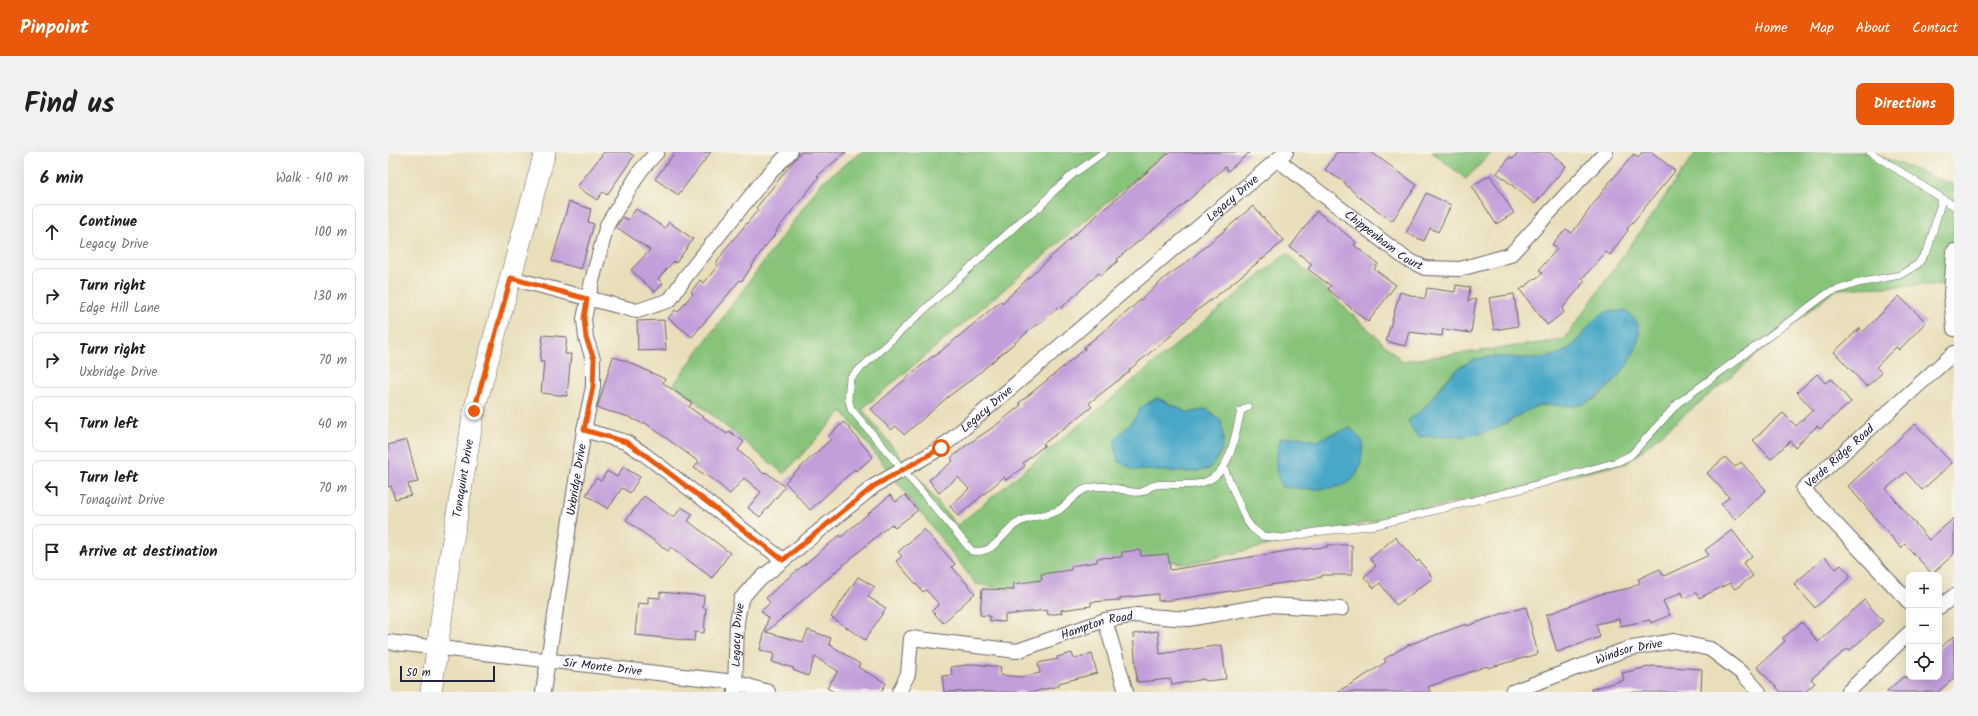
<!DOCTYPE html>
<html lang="en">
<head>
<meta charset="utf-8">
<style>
  body { margin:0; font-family:Kalam,sans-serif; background:#f2f2f2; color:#202124 }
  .controls { position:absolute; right:12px; bottom:12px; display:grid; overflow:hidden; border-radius:8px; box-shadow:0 4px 16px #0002 }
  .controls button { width:36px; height:36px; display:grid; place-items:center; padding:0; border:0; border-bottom:1px solid #e0e0e0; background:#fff; color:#202124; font:20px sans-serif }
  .scale { position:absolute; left:12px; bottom:10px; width:95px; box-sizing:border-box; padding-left:4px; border:2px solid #22223b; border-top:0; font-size:11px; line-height:14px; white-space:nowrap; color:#22223b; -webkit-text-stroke:3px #fbf7ec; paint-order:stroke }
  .stop { position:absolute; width:12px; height:12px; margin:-9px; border:3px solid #ea580c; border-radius:50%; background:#fff }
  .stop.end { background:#ea580c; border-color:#fff; box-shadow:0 1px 4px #0008 }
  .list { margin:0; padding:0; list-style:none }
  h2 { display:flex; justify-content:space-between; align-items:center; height:52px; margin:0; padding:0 16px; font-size:17px }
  h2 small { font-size:13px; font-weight:400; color:#757577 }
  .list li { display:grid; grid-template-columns:26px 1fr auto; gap:12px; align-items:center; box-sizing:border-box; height:56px; margin:0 8px 8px; padding:0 8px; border:1px solid #e0e0e0; border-radius:8px }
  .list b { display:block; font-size:15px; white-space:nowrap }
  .list p { margin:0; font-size:13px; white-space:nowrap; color:#757577 }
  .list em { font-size:13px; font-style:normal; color:#757577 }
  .icon { flex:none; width:22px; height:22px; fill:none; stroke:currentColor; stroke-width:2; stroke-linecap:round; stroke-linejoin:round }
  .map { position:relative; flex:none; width:1566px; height:540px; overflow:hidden; border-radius:8px }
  header { display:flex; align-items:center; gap:24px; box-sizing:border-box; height:56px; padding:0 20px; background:#ea580c; color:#fff }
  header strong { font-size:19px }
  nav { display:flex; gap:22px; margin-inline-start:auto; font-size:14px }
  .intro { display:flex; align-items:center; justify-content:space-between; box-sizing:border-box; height:96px; padding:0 24px }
  h1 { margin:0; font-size:28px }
  .button { padding:10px 18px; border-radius:8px; background:#ea580c; color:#fff; font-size:14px; font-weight:700 }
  main { display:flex; gap:24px; padding:0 24px }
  aside { flex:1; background:#fff; border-radius:8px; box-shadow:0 4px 16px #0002 }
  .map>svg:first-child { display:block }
  .green { fill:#87c47a; stroke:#54735a; fill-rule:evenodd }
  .water { fill:#48a8c7; stroke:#356581 }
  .building { fill:#c29eda }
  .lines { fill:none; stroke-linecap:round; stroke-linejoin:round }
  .lane-casing { stroke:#686467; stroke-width:8 }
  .street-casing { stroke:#686467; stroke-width:16 }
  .secondary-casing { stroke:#686467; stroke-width:22 }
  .lane { stroke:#fff; stroke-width:7 }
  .street { stroke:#fff; stroke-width:14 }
  .secondary { stroke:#fff; stroke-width:21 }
  .route { stroke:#ea580c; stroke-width:5 }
  .labels { text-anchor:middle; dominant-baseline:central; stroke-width:3; stroke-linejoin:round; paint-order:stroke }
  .street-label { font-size:12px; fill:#22223b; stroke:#fbf7ec }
</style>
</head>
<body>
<header>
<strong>Pinpoint</strong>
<nav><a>Home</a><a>Map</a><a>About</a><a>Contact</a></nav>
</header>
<div class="intro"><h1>Find us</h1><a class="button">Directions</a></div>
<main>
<aside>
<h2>6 min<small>Walk · 410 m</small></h2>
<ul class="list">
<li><svg class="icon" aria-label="ahead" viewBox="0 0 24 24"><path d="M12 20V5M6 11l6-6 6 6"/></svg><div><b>Continue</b><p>Legacy Drive</p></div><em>100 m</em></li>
<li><svg class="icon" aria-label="right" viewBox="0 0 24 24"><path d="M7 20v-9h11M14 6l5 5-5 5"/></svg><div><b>Turn right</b><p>Edge Hill Lane</p></div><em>130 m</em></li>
<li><svg class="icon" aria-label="right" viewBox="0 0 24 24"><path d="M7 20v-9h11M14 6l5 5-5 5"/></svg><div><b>Turn right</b><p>Uxbridge Drive</p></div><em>70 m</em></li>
<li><svg class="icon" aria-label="left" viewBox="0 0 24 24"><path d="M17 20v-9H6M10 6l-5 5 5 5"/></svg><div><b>Turn left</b></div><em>40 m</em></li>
<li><svg class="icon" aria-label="left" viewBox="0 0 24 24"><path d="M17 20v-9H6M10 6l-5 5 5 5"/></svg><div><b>Turn left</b><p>Tonaquint Drive</p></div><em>70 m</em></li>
<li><svg class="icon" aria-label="arrive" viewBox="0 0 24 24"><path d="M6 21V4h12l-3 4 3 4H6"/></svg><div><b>Arrive at destination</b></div></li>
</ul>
</aside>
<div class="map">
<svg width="1566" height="540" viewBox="0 0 1566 540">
  <rect width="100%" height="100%" fill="#fbf7ec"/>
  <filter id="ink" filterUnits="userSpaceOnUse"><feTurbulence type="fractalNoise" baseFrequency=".025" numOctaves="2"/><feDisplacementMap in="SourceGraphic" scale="8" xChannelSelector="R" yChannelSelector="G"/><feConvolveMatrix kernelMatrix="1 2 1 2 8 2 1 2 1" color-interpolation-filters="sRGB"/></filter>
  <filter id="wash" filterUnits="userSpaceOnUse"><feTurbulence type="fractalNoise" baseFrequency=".012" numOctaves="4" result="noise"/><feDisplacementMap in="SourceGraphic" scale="16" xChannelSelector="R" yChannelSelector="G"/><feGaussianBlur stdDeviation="0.9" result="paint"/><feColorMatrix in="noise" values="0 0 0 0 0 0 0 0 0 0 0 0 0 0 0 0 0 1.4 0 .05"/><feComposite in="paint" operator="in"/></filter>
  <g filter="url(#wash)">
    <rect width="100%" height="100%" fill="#e9deba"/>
    <g class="green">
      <path d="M473 0H779L474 257 569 374 899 101 1014 209 1176 188 1308 0H1482L1558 30 1566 32V132L1448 137 1239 311 799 412 750 404 621 438 588 432 454 259 396 322 286 232 434 30ZM1206 168 1244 205C1233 219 1222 237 1207 247 1189 258 1170 249 1151 254 1136 257 1130 266 1119 271 1090 282 1059 286 1029 284L1020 269C1044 255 1055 221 1081 210 1114 196 1152 217 1182 196 1192 190 1199 178 1206 168ZM769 246 801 261 819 257 836 286 832 303 821 317 803 320 747 317 730 309 727 290 730 284 743 271 754 255ZM911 285 929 289 966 326 949 335 913 338Z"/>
      <polygon points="1044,0 1104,0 1078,27"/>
    </g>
    <g class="water">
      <path d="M1220 159H1238C1242 163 1249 168 1250 173 1259 199 1216 247 1192 253 1178 256 1163 250 1150 254 1133 260 1120 271 1104 278 1081 287 1053 285 1029 284L1020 269C1044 256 1055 222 1081 210 1109 197 1140 213 1168 203 1188 196 1192 184 1205 169 1209 165 1216 162 1220 159Z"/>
      <path d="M769 246 801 261 819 257 833 269C837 292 836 299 821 317L803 320 747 318 730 309 726 291 730 284 743 271 754 255Z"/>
      <path d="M963 276 975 290C974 301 974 317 966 326 953 341 912 337 894 335 886 313 885 308 893 286L911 285 929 289 945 281Z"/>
    </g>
    <g id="blocks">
      <g class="building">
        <polygon points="216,0 240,0 246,4 219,43 215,40 209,48 189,35"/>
        <polygon points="287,0 323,0 290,43 267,27"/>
        <polygon points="413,0 458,0 429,24 431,25 388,79 389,80 373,100 354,129 352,128 304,185 280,166 287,158 290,160 305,141 303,140 312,128 316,131 330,113 328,112 338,96 370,58 368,56"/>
        <polygon points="782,0 862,0 840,19 837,15 795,53 729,107 730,109 713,123 711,121 673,156 671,154 650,173 649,172 584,227 561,244 516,283 508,274 503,278 483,257 522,223 545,204 546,205 613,149 614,151 683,86"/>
        <polygon points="949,0 983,0 1029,33 1004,69 971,45 957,32 958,31 937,18"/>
        <polygon points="1130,0 1161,0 1178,14 1147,52 1109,21 1122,5 1125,7"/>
        <polygon points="1254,0 1264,0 1287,19 1239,77 1240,78 1222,103 1218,100 1194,127 1197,129 1174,157 1176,160 1159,173 1132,138 1155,121 1151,118 1169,97 1164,92 1178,77 1184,81 1221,31 1246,2 1250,6"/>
        <polygon points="1102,23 1126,61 1108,72 1084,34"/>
        <polygon points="1038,41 1063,53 1050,80 1042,76 1036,89 1018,81"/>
        <polygon points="181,50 203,57 200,70 206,72 193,117 164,109"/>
        <polygon points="865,54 896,89 831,142 808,159 784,181 785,182 741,218 742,219 701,251 704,255 655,292 657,293 635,311 637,314 618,328 616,325 570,364 562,354 581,337 570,325 551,341 541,328 565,309 563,306 580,292 607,274 633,253 631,251 697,197 696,195 739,160 779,124 798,111"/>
        <polygon points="248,57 277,76 281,70 305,87 288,111 286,109 270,127 275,131 267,140 243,118 262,98 228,75 235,65 240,68"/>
        <polygon points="929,59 968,90 966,93 990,112 986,117 1008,133 980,170 940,137 943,134 920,117 924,112 902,95"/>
        <polygon points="1068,133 1082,135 1080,149 1088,147 1083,181 1055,177 1054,184 1021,180 1017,194 998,189 1012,140 1037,147 1039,136 1067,140"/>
        <polygon points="1126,142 1130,174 1106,178 1101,146"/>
        <polygon points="1511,144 1538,170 1511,198 1508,195 1488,215 1494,221 1479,235 1446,200 1472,176 1475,180"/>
        <polygon points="276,168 278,198 250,199 249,169"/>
        <polygon points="155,183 179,185 177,202 183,202 179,244 153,241 156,210 152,210"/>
        <polygon points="225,205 238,209 277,227 275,231 304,251 301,255 339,282 341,279 356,290 350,298 376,322 378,320 397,335 372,365 360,356 373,340 356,326 342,342 327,329 306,316 311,310 256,270 255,272 241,265 209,256"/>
        <polygon points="1429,222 1437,231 1443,227 1463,250 1432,277 1429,274 1407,295 1402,289 1383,307 1365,288 1395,261 1408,274 1425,258 1409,240"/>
        <polygon points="456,270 485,305 468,319 467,317 422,358 397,330 443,287 440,284"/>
        <polygon points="1527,272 1564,311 1534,338 1518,320 1498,337 1541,388 1566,366 1566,402 1544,422 1517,392 1513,396 1460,334"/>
        <polygon points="19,288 30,330 20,332 23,343 7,347 3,334 0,335 0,293"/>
        <polygon points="1337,305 1347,315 1353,310 1378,338 1347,367 1333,352 1341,345 1319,321"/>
        <polygon points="235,315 252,325 242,341 234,336 220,357 198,343 208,326 213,329 219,319 229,325"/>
        <polygon points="502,343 508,350 517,343 530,358 507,376 503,372 378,480 415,490 420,478 443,486 441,492 472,512 470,515 498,531 493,540 446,540 439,536 450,519 427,505 420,524 405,518 406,516 384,510 386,502 372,498 380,466 373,459 382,451 378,446 394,431 452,383 453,385"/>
        <polygon points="256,344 286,366 293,355 305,362 300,369 342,401 324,426 283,395 280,399 238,368"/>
        <polygon points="536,377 567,412 564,415 587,441 555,471 544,459 551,452 538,438 535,440 508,409 514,404 510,400"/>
        <polygon points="1344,378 1364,404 1355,411 1365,424 1347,437 1342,431 1311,446 1308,441 1296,446 1294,440 1275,449 1282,463 1263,471 1262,468 1232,474 1231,467 1208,472 1212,485 1169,500 1158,463 1213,442 1242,436 1252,431 1250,427 1272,417 1276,424 1321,403 1317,398"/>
        <polygon points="1007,385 1029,410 1031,408 1045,426 1008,453 992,431 986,436 976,425 988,414 982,407"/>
        <polygon points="939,393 964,393 964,423 934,423 934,425 784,448 770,449 770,442 732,446 732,448 703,450 703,454 673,458 674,461 660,463 659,458 617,463 617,470 602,469 602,464 592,463 594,437 626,438 625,432 654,428 653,422 683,418 683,414 709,410 709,406 734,405 734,400 752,398 753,404 780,402 782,418 906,398 939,395"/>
        <polygon points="1437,405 1448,417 1453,413 1463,424 1427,456 1406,432"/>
        <polygon points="470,425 487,435 480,445 498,456 477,488 443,465"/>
        <polygon points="272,440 316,444 315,456 318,456 316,481 307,480 306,489 247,483 250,451 260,452 260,445 272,446"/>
        <polygon points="1476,448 1495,469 1461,499 1459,497 1423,527 1427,531 1417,540 1393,540 1369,515 1397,489 1395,486 1414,470 1430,490"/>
        <polygon points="1138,455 1150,502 1100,516 1099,514 1068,525 1040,535 1043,540 949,540 973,526 998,510 996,507 1020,493 1078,472 1079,474 1116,461"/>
        <polygon points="770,479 772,502 834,493 838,527 817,529 816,527 784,533 783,527 749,530 745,482"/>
        <polygon points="1566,484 1566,526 1550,540 1498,540 1515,525 1551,525 1551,497"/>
        <polygon points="684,501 686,507 704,502 709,521 671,531 671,534 645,540 595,540 595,539 556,540 554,524 564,523 563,515 586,512 613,515 612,523 633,525 652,521 650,511 670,507 669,505"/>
        <polygon points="1265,514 1314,517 1313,540 1203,540 1203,537 1236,528 1234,521"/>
      </g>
    </g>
  </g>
  <g filter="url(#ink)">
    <use href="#blocks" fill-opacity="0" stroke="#686467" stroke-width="1"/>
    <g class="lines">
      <g class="lane-casing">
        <g id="lane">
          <path d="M716 0 684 23 664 41 652 55 634 68 462 226 460 245 463 257 584 399C606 402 612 384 628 372 641 363 657 365 671 358 680 352 688 341 697 337 714 331 728 337 745 340 759 342 758 335 767 333 786 330 805 337 823 327 844 315 847 281 853 259L860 255"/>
          <polyline points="1482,0 1566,54"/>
          <polyline points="836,316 858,368 864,376 874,384 895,386 927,380 988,373 1133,337 1229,310 1243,303 1290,251 1440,141 1470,131 1512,123 1530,112 1540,97 1554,47"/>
        </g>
      </g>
      <g class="street-casing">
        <g id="street">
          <path id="s1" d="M890 8 1018 107 1037 116 1072 117 1122 103 1218 0"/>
          <polyline points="1566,99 1563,142 1566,177"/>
          <polyline points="123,126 249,159 282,148 298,124 378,25 402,0"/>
          <polyline points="196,278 238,290 256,302 395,408"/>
          <path id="s2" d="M1521 450 1415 337 1566 201"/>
          <polyline points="1551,455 1566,444"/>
          <polyline points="717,468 738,540"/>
          <path id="s3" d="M0 490 347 530 380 540"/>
          <path id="s4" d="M155 540 196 278 205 235V207L198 186 196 167 204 129 219 73 253 18 269 0"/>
          <path id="s5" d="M347 540 349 470 353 447 365 433 486 334 553 296 898 0"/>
          <path id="s6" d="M511 540 520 522 523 486 629 499 717 468 749 463 800 467 881 453 953 457"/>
          <path id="s7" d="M1124 540 1239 497 1286 489 1322 497 1355 522 1371 540"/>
          <polyline points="1460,540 1521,481"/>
        </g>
      </g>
      <g class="secondary-casing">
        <g id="secondary">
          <path id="s8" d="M43 540 61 412 86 259 157 0"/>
        </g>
      </g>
      <use href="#lane" class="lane"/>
      <use href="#street" class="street"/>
      <use href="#secondary" class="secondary"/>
    </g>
  </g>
  <g class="lines" filter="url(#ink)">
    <polyline class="route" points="86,259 123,126 199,147 196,167 198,186 206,207 205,235 196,278 238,290 256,302 395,408 486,334 553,296"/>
  </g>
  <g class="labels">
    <g class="street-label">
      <text stroke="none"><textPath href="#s5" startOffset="729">Legacy Drive</textPath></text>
      <text stroke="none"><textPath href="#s1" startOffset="133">Chippenham Court</textPath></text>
      <text stroke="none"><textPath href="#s5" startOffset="405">Legacy Drive</textPath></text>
      <text stroke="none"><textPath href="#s2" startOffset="204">Verde Ridge Road</textPath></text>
      <text stroke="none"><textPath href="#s8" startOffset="216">Tonaquint Drive</textPath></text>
      <text stroke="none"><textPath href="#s4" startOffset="215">Uxbridge Drive</textPath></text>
      <text stroke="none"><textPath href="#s6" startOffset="247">Hampton Road</textPath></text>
      <text stroke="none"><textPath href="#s5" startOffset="57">Legacy Drive</textPath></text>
      <text stroke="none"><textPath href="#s7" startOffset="124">Windsor Drive</textPath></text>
      <text stroke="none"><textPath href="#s3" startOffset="216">Sir Monte Drive</textPath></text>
    </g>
  </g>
</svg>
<div class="controls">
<button>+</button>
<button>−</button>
<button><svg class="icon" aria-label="locate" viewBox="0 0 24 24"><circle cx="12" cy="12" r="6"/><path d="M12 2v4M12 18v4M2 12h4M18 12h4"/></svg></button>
</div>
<div class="scale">50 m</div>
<div class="stop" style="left:553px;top:296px"></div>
<div class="stop end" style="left:86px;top:259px"></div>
</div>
</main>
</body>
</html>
